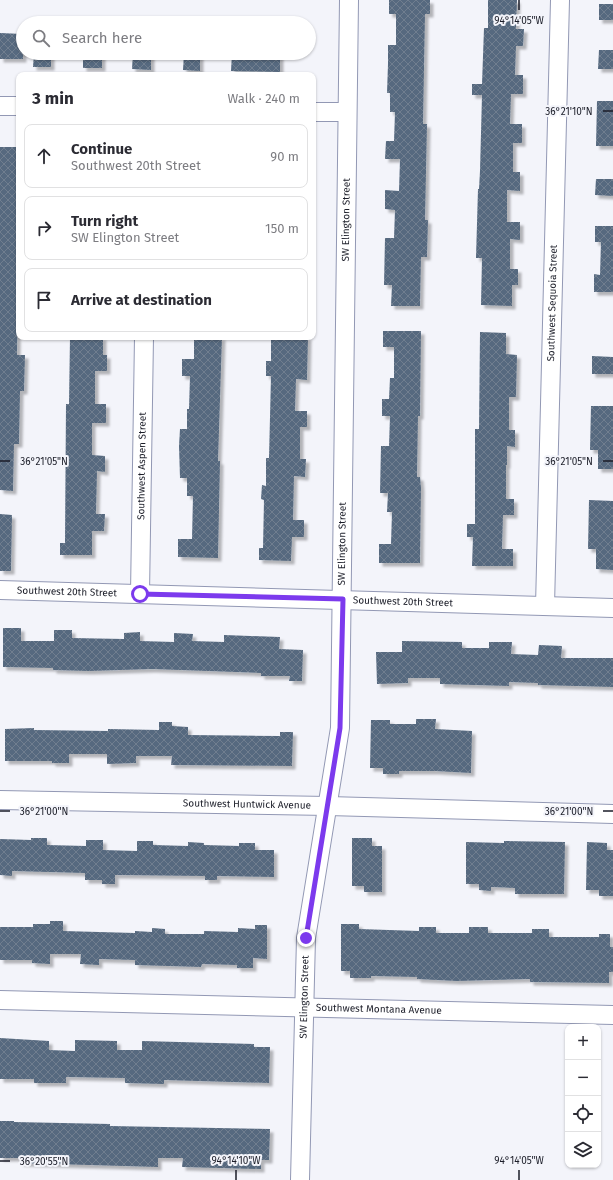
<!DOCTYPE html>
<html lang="en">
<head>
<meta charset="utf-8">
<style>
  body { margin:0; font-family:"Fira Sans",sans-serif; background:#f7f7f7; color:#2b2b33 }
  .controls { position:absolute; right:12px; bottom:12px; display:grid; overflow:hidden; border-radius:8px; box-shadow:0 1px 3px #0004 }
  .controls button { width:36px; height:36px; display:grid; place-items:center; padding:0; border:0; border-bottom:1px solid #e1e1e2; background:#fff; color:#2b2b33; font:20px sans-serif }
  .stop { position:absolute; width:12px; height:12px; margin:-9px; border:3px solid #7c3aed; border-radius:50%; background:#fff }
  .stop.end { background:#7c3aed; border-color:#fff; box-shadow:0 1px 4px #0008 }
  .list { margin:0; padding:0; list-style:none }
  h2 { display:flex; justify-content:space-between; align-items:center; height:52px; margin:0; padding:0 16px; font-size:17px }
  h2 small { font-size:13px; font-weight:400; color:#7c7c81 }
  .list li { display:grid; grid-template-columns:26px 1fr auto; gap:12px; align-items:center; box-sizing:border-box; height:64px; margin:0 8px 8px; padding:0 8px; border:1px solid #e1e1e2; border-radius:8px }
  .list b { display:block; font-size:15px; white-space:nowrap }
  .list p { margin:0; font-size:13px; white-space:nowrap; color:#7c7c81 }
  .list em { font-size:13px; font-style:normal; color:#7c7c81 }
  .icon { flex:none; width:22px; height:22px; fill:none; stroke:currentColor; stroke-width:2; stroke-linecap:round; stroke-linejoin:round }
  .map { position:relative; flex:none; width:613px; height:1180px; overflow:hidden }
  .search { position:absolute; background:#fff; box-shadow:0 1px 3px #0004; left:16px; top:16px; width:300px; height:44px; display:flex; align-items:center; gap:10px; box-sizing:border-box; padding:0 14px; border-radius:22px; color:#7c7c81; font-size:15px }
  .panel { position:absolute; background:#fff; box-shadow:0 1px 3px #0004; left:16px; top:72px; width:300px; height:268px; border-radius:8px }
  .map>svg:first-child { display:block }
  .building { fill:url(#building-cross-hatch); filter:url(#shadow) }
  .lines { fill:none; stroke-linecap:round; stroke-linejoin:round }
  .minor-casing { stroke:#9298b4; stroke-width:20 }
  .minor { stroke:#fff; stroke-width:18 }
  .route { stroke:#7c3aed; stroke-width:5 }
  .ticks { fill:none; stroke:#1b1d28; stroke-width:1.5 }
  .labels { text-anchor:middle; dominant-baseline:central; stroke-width:4; stroke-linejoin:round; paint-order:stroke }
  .street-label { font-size:10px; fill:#1b1d28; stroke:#f3f4fa }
  .ticks-label { font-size:10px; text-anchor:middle; fill:#1b1d28; stroke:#f3f4fa; stroke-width:4; stroke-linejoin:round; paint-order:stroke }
</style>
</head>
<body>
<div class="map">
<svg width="613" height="1180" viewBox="0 0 613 1180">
  <defs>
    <pattern id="building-cross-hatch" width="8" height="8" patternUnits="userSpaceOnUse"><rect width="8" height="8" fill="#56697f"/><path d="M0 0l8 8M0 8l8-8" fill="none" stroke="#6f7e8f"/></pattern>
    <filter id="shadow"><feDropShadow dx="3.5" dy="3.5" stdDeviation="1" flood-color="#0004"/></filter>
  </defs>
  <rect width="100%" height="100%" fill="#f3f4fa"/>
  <g class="building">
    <polygon points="389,0 430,0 430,14 425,14 423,124 427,124 425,220 428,220 427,257 421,257 420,306 391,306 392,285 384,285 385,238 394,238 395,210 385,209 385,190 399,191 400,159 385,159 386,141 394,141 395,112 390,112 390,93 387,93 388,64 388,45 396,45 396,14 389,14"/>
    <polygon points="488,0 517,0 516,29 524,29 523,46 516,46 515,75 523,75 523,94 511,94 510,124 522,124 522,143 513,143 513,172 520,172 520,191 507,190 507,222 520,222 520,240 510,239 510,269 518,269 518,285 512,285 512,306 481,305 482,258 476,258 478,189 479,189 480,171 482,95 472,95 472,84 482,84 484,28 488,28"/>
    <rect x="599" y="4" width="14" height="16"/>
    <polygon points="0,33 23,34 23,59 0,59"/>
    <polygon points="599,50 613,50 613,69 598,69"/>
    <polygon points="34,53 51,53 51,67 33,67"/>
    <rect x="83" y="53" width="19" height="15"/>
    <polygon points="133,53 151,53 151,70 132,69"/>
    <polygon points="184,53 200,53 200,71 183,70"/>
    <polygon points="232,53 280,53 280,72 231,71"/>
    <polygon points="597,101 613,101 613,146 596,146"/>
    <polygon points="0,147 19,147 19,290 18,290 17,355 25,355 24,391 20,391 19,444 14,444 13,491 0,490"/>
    <polygon points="596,179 613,179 613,196 595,195"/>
    <polygon points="595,226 613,226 613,292 594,292 594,274 600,275 601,242 595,242"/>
    <polygon points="383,331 421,331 420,416 418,416 417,477 420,477 421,488 420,563 379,563 379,544 391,544 392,512 387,512 388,493 380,493 381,446 389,446 390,416 382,416 382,399 389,399 390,378 394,378 394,347 383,347"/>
    <polygon points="480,332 506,333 506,354 517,355 516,397 509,397 509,430 515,430 515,447 507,446 507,465 506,465 506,499 514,499 514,515 503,515 502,549 513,549 513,566 472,566 473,537 467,537 467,524 475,524 475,429 479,429"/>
    <polygon points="70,337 103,337 103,355 107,355 107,371 95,371 95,404 106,404 106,423 92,423 92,455 105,456 105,472 97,471 96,514 105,514 104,531 92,531 92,555 60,555 60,543 65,543 66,404 69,404"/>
    <polygon points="194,337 222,337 218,461 220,461 218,558 178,557 178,539 192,539 193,496 187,496 187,478 180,478 179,446 180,429 187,429 187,409 189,409 190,376 182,376 182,359 194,359"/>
    <polygon points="271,337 308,337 307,380 296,379 295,411 307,411 307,427 300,427 300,459 306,459 305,477 294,476 293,520 304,520 304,537 292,537 291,561 259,560 259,548 263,548 264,500 261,499 262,485 266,486 266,458 269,458 271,376 266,376 266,361 271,361"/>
    <polygon points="592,356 613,357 613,374 592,374"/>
    <polygon points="591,406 613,406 613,469 598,469 598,450 590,450"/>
    <polygon points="589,500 613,501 613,570 596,569 596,549 588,549"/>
    <polygon points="0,514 12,515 11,571 0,571"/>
    <polygon points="3,628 21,628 21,641 54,641 54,630 72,630 72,638 124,639 124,633 140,632 140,641 174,642 174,633 193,634 192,641 224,642 224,635 280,637 279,649 303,650 302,681 289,681 290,676 261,676 261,673 152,669 89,671 53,670 53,668 3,667"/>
    <polygon points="402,641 462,642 462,648 489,648 489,642 512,642 511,654 538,655 539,645 562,646 561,658 613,658 613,687 538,685 538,683 509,682 509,686 440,684 440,678 408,678 408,683 377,684 376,652 402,652"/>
    <polygon points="416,719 436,719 435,729 472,731 471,773 435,771 399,771 399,774 383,774 383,768 370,768 371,720 390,720 390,724 416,724"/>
    <polygon points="159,722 172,722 172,726 188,727 188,735 280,736 280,732 293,732 292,766 171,765 172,756 136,756 136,763 107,764 107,754 69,754 69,763 52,763 52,761 5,761 5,729 34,728 34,730 108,731 108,729 159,730"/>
    <polygon points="31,838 47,838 47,845 86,846 86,840 103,840 103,850 137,851 137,841 153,841 153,845 188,846 188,842 204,843 204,845 239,846 239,843 255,843 255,850 274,850 274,877 217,876 217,880 205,880 205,876 115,875 115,884 102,884 102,880 85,880 85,873 12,871 12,876 0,875 0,839 31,840"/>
    <polygon points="352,838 372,838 372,846 382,846 382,892 364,892 364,886 352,886"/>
    <polygon points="504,841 565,842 564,894 515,894 515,888 491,887 491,891 479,890 479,884 466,884 466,842 504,843"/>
    <polygon points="587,842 607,843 607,850 613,850 613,896 599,896 599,890 586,890"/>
    <polygon points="50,921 63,921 63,931 135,933 135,931 152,932 152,928 165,929 165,934 204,934 204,931 238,932 238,928 255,929 255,925 267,925 267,959 253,958 253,968 237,968 237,965 202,964 201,967 135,965 135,960 99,959 99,965 80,964 81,954 50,954 50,964 32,963 32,960 0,960 0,927 33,927 33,924 50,924"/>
    <polygon points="341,924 359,924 359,929 419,931 419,927 436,927 436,933 469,933 469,927 488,927 488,933 532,933 532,929 549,929 549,937 599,937 599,934 610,934 610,947 613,947 613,972 609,972 609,983 530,982 530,979 457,981 417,979 417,977 371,976 371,978 350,978 350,971 341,971"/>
    <polygon points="0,1038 49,1041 49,1050 75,1051 75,1040 117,1041 117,1050 142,1050 142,1041 254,1044 254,1047 270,1047 269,1083 164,1080 164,1084 125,1083 125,1078 66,1077 66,1083 34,1083 34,1079 0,1079"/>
    <polygon points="0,1121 14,1121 14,1122 110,1124 110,1126 270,1129 269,1160 261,1160 261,1169 182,1167 183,1158 158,1158 158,1167 20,1163 20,1158 0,1158"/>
  </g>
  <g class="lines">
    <g class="minor-casing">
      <g id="minor">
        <polyline points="0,106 19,106"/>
        <polyline points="313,112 347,112"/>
        <path id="s1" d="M0 590 613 608"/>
        <path id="s2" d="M140 594 144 337"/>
        <path id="s3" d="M545 606 560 0"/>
        <path id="s4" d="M0 800 328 806 613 814"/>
        <path id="s5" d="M0 1000 613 1015"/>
        <path id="s6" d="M300 1180 306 938 340 728 349 0"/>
      </g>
    </g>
    <use href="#minor" class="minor"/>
  </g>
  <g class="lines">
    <polyline class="route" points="140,594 343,599 340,728 306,938"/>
  </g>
  <path class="ticks" d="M519 0V10M603 111H613M0 461H10M603 461H613M0 811H10M603 811H613M0 1161H10M236 1170V1180M519 1170V1180"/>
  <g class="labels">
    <g class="street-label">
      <text stroke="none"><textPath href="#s6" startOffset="963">SW Elington Street</textPath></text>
      <text stroke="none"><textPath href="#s3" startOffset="303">Southwest Sequoia Street</textPath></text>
      <text stroke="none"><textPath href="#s2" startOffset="128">Southwest Aspen Street</textPath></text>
      <text stroke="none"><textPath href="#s6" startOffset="639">SW Elington Street</textPath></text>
      <text stroke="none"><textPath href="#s1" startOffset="67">Southwest 20th Street</textPath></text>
      <text stroke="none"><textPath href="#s1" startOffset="403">Southwest 20th Street</textPath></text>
      <text stroke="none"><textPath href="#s4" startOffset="247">Southwest Huntwick Avenue</textPath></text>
      <text stroke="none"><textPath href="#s6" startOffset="183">SW Elington Street</textPath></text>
      <text stroke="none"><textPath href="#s5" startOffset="379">Southwest Montana Avenue</textPath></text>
    </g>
  </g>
  <g class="ticks-label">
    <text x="519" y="24">94°14'05"W</text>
    <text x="569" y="115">36°21'10"N</text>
    <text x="44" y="465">36°21'05"N</text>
    <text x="569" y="465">36°21'05"N</text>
    <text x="44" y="815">36°21'00"N</text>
    <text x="569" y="815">36°21'00"N</text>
    <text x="236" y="1164">94°14'10"W</text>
    <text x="519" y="1164">94°14'05"W</text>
    <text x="44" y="1165">36°20'55"N</text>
  </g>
</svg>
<div class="controls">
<button>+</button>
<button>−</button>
<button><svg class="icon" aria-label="locate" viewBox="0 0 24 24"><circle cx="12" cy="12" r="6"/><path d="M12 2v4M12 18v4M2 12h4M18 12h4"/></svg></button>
<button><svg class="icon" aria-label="layers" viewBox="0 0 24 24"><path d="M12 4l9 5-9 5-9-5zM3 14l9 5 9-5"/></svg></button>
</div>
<div class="stop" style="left:140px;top:594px"></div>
<div class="stop end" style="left:306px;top:938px"></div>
<div class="search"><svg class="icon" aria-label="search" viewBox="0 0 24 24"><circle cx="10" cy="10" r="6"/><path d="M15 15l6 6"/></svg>Search here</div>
<section class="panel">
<h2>3 min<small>Walk · 240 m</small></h2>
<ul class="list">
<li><svg class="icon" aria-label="ahead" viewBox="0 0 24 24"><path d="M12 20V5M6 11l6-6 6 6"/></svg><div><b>Continue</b><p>Southwest 20th Street</p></div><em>90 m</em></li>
<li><svg class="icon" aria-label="right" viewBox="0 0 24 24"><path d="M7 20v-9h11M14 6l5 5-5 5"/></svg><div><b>Turn right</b><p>SW Elington Street</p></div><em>150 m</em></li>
<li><svg class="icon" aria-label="arrive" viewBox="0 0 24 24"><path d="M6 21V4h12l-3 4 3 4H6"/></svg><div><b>Arrive at destination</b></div></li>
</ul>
</section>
</div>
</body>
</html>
